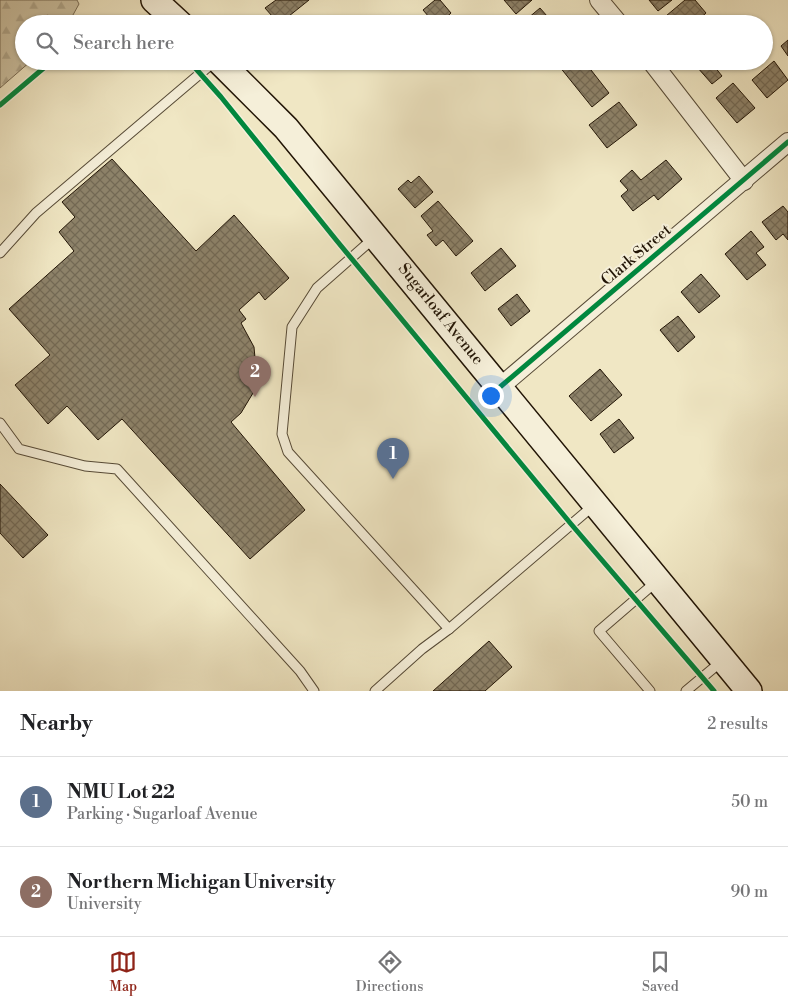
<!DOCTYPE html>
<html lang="en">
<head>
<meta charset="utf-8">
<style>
  body { margin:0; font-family:"Libre Bodoni",serif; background:#f2f2f2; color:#202124 }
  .you { position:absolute; left:490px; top:395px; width:18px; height:18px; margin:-12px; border:4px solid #fff; border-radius:50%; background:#1a73e8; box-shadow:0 0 0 8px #1a73e833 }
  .badge { display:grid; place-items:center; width:32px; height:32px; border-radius:50%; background:#8f2418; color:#fff; font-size:16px; font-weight:700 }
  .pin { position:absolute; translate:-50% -41px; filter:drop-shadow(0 1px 2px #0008) }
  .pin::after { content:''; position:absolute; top:26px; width:18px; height:15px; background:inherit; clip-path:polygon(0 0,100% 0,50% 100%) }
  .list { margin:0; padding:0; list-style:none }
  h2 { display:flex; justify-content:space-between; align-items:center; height:65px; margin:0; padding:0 20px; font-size:21px }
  h2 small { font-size:16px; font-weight:400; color:#757577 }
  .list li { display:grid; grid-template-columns:32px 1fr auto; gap:15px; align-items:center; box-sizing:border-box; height:90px; padding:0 20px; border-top:1px solid #e0e0e0 }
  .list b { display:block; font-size:19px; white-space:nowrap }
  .list p { margin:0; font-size:16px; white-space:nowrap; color:#757577 }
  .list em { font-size:16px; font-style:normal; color:#757577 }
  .icon { flex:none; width:28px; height:28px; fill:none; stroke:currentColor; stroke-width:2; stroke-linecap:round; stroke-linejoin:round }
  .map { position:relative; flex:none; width:788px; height:691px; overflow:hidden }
  .search { position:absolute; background:#fff; box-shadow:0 1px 4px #0004; left:15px; right:15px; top:15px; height:55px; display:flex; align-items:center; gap:12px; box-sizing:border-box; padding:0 18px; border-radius:28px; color:#757577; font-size:19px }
  .sheet { height:245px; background:#fff }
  nav { display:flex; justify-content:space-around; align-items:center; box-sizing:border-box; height:70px; border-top:1px solid #e0e0e0; background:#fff; font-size:14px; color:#757577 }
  nav a { display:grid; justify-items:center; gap:2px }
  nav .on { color:#8f2418 }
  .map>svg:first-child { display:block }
  .forest { fill:url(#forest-firs); stroke:#786c55 }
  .building { fill:url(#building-cross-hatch); stroke:#221506 }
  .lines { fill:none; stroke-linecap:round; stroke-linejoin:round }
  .lane-casing { stroke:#564a36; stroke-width:11 }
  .street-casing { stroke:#564a36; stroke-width:20 }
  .secondary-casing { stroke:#221506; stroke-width:28 }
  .lane { stroke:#f5efd9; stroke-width:9 }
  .street { stroke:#f5efd9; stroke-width:18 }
  .secondary { stroke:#f5efd9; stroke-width:25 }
  .cycleway-casing { stroke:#f5efd9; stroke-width:8 }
  .cycleway { stroke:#00873e; stroke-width:5 }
  .labels { text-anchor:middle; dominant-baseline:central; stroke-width:4; stroke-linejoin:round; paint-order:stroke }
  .street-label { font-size:16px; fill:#221506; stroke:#f5efd9 }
</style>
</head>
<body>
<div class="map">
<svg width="788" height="691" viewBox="0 0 788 691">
  <defs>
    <pattern id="forest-firs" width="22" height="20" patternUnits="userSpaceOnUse" patternTransform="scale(1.25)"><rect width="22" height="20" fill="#cdc3a4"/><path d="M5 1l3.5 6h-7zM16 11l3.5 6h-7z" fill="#b0a78c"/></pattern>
    <pattern id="building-cross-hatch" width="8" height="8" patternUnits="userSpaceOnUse" patternTransform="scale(1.25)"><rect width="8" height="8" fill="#8d8269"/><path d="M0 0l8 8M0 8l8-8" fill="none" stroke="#736954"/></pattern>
  </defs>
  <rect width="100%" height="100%" fill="#f0e7c4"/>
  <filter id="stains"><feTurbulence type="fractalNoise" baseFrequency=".004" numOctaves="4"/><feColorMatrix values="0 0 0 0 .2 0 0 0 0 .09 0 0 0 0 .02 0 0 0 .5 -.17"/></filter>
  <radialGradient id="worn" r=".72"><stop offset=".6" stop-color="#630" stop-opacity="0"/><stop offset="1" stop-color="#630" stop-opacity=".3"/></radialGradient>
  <polygon class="forest" points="0,0 77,0 79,4 68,24 24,24 24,61 31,61 0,88"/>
  <g class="building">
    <polygon points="276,0 309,0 279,24 265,8"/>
    <polygon points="435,0 440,0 451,13 439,24 435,24 423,10"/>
    <polygon points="504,0 532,0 516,14"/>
    <polygon points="649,0 672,0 658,11"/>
    <polygon points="685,0 695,0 706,13 694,24 663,24 660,21"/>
    <polygon points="540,8 554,24 521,24"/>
    <polygon points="788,40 788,56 781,46"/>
    <polygon points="555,61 584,61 609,93 592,107"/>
    <polygon points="704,61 710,61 722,76 712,84 697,67"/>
    <polygon points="774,61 788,80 767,98 752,80"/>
    <polygon points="733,83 755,108 737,123 716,98"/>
    <polygon points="619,102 637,125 607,148 589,125"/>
    <polygon points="112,159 196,251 234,215 289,278 265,300 259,292 239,310 246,319 241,323 254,347 256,369 253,393 241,413 231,422 305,510 250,559 122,419 98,440 67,406 48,424 15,385 50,355 9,309 74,251 59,232 75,217 62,202"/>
    <polygon points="666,160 682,179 658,200 654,195 633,211 621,196 628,190 620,181 632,170 641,180"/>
    <polygon points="419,176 433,192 415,208 398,189 408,180 411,183"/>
    <polygon points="438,201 473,241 456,256 443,240 436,246 427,235 433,231 421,216"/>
    <polygon points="783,206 788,212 788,240 783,234 776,240 762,222"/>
    <polygon points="751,231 764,247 756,253 766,265 747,280 725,254"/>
    <polygon points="501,248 516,266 485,291 471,273"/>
    <polygon points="701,274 720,296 699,313 681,292"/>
    <polygon points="517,294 530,311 511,326 498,309"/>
    <polygon points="678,316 695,337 678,352 660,330"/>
    <polygon points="600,369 622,395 591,421 569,396"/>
    <polygon points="619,419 634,438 614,453 600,434"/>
    <polygon points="0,484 48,535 23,558 0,533"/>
    <polygon points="489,641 512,667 485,691 433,691"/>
  </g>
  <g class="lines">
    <g class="lane-casing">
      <g id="lane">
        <polyline points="375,237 317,288 292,327 282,434 288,452 449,629 594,505"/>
        <polyline points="0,253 36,213 215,61"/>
        <polyline points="0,423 19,449 85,466 117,469 300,671 314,691"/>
        <polyline points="375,691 422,649 449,629"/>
        <polyline points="650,691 599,631 657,581"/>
        <polyline points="686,691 722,661"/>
      </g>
    </g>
    <g class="street-casing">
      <g id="street">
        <polyline points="599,0 619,24"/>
        <polyline points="651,61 744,181"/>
        <polyline points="500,387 788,142"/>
      </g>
    </g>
    <g class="secondary-casing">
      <g id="secondary">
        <polyline points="154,0 180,24"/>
        <polyline points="219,61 286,128 749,691"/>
      </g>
    </g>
    <use href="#lane" class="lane"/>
    <use href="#street" class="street"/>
    <use href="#secondary" class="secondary"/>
    <g class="cycleway-casing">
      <g id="cycleway">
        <polyline points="189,61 221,97 337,241 571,524 714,691"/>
        <polyline points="0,105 52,61"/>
        <polyline points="500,387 788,142"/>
      </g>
    </g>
    <use href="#cycleway" class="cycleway"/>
  </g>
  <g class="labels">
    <g class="street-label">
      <text transform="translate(636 255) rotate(-40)">Clark Street</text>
      <text transform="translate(441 314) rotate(51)">Sugarloaf Avenue</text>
    </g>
  </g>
  <rect width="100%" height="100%" filter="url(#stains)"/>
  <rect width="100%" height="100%" fill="url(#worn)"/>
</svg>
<div class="you"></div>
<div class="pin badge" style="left:393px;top:479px;background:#5c6f8a">1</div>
<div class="pin badge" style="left:255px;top:397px;background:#8d6e63">2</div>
<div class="search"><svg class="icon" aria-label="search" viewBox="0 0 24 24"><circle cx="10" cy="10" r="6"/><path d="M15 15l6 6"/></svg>Search here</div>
</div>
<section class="sheet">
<h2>Nearby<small>2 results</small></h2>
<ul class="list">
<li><span class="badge" style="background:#5c6f8a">1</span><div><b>NMU Lot 22</b><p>Parking · Sugarloaf Avenue</p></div><em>50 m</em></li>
<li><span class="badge" style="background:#8d6e63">2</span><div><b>Northern Michigan University</b><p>University</p></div><em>90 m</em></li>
</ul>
</section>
<nav>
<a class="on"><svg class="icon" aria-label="map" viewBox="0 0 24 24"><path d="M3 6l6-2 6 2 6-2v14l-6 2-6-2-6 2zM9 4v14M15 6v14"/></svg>Map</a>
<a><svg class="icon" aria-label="directions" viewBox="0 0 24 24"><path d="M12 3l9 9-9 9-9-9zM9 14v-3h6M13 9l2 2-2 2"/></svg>Directions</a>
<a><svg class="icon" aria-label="saved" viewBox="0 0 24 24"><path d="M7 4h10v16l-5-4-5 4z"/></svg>Saved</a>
</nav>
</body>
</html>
